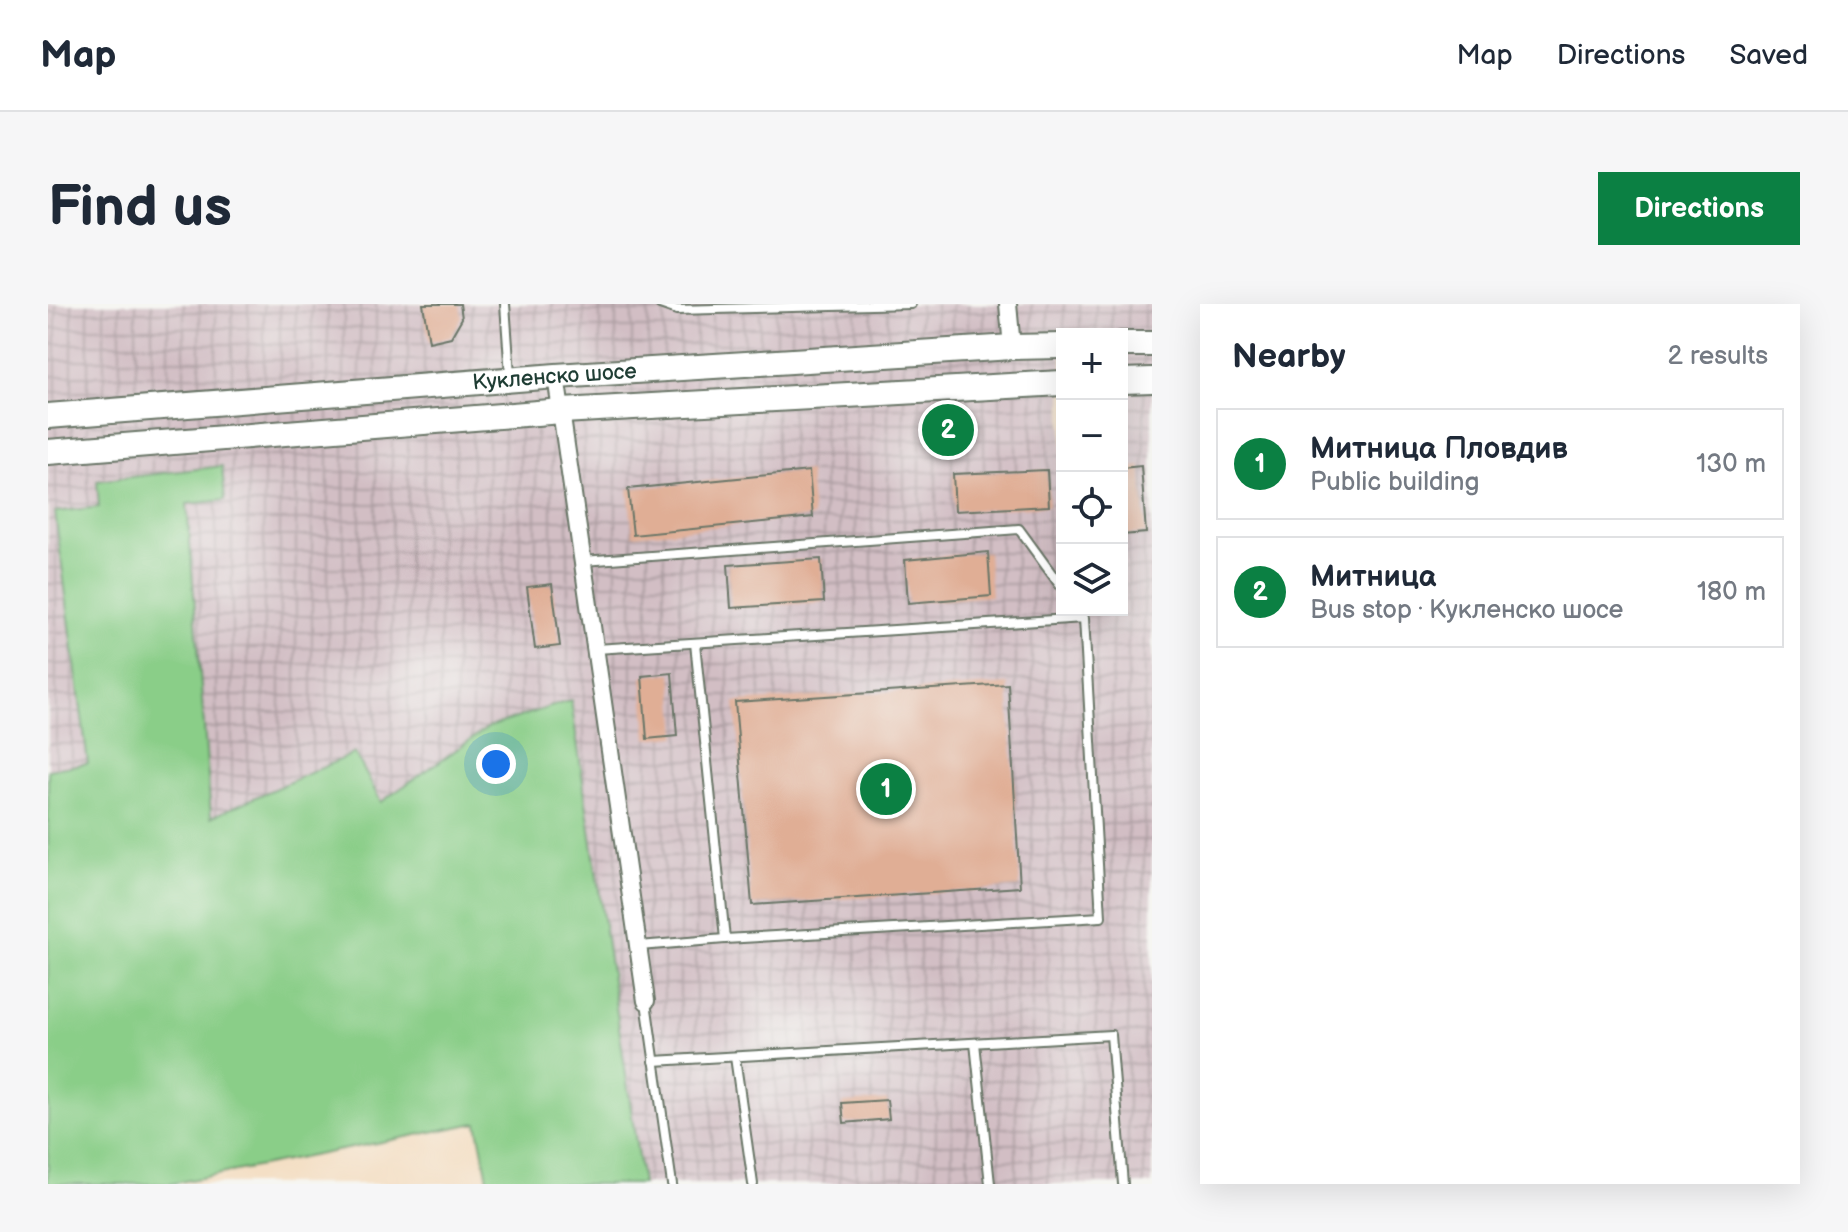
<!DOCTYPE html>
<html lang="en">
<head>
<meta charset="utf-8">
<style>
  body { margin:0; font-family:"Balsamiq Sans",sans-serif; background:#f6f6f7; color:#1f2937 }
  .controls { position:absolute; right:24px; top:24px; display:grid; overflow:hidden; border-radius:0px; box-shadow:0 8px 32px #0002 }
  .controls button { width:72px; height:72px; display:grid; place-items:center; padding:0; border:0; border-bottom:2px solid #e0e1e3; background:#fff; color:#1f2937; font:40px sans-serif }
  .you { position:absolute; left:448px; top:460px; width:28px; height:28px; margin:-20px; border:6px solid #fff; border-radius:50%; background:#1a73e8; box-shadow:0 0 0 12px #1a73e833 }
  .badge { display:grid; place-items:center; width:52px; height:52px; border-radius:50%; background:#0b8043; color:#fff; font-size:26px; font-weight:700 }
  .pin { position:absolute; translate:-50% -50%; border:4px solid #fff; box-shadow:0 2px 8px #0006 }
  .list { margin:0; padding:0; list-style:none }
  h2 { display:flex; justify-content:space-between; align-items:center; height:104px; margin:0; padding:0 32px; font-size:34px }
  h2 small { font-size:26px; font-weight:400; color:#747a83 }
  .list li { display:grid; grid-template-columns:52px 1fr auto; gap:24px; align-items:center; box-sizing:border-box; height:112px; margin:0 16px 16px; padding:0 16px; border:2px solid #e0e1e3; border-radius:0px }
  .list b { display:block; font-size:30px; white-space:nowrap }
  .list p { margin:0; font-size:26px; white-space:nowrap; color:#747a83 }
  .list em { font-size:26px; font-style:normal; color:#747a83 }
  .icon { flex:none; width:44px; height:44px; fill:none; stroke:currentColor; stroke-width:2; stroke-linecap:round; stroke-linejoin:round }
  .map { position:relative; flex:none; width:1104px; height:880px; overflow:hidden; border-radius:0px }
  header { display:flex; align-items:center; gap:48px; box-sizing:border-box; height:112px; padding:0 40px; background:#fff; border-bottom:2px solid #e0e1e3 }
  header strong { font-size:38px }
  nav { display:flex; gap:44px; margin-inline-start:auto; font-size:28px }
  .intro { display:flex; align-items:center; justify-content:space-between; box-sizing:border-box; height:192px; padding:0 48px }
  h1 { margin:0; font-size:56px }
  .button { padding:20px 36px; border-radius:0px; background:#0b8043; color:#fff; font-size:28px; font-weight:700 }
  main { display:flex; gap:48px; padding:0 48px }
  aside { flex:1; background:#fff; border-radius:0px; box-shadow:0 8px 32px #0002 }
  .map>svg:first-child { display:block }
  .industrial { fill:url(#industrial-grid); fill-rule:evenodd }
  .green { fill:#8ace88; stroke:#54865e; stroke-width:2 }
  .building { fill:#e0ae95 }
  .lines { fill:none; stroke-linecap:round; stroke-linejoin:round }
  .lane-casing { stroke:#6a7667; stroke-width:12 }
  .street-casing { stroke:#6a7667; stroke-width:20 }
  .secondary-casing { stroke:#6a7667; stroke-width:28 }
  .lane { stroke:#fff; stroke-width:8 }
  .street { stroke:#fff; stroke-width:16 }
  .secondary { stroke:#fff; stroke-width:24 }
  .labels { text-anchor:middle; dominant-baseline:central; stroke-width:7; stroke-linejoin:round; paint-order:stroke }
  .street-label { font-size:22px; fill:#1f3d34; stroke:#f6f6f2 }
</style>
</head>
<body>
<header>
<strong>Map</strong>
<nav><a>Map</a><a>Directions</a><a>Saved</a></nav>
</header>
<div class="intro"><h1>Find us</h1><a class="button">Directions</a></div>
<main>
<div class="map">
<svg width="1104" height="880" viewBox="0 0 1104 880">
  <defs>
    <pattern id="industrial-grid" width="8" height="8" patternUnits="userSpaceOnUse" patternTransform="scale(2)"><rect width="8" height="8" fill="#d2bec4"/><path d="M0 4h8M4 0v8" fill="none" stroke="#aa9ca0"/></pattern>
  </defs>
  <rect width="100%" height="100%" fill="#f6f6f2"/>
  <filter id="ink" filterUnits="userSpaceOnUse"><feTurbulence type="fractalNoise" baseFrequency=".0125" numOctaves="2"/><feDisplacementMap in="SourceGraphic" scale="16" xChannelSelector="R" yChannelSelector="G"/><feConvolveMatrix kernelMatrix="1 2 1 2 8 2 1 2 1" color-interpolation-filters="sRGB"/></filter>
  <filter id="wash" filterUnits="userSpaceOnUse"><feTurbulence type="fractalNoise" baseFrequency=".006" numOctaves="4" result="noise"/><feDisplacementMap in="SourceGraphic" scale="32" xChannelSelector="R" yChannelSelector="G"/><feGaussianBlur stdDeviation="1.8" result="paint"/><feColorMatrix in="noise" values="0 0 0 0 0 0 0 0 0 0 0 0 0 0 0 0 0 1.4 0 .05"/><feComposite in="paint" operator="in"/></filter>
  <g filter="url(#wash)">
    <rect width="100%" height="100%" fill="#f4dfc5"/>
    <path class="industrial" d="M0 0H1104V880H441L429 819 127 880H0ZM1014 30H1074V306H1014Z"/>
    <polygon class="green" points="174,162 177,196 139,200 163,513 307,449 333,498 441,423 523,396 594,880 441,880 429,819 122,880 0,880 0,466 40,459 7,208 51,203 49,177"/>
    <g id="blocks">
      <g class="building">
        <polygon points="375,0 412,0 414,14 403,33 381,38"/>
        <polygon points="1093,162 1098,229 1074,231 1074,164"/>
        <polygon points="999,166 1001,202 907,207 905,170"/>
        <polygon points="761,167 765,213 585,231 580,185"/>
        <polygon points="940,248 943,292 860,299 857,256"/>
        <polygon points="773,255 776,298 683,304 680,261"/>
        <polygon points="504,280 512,342 487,345 479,283"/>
        <polygon points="624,369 629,432 599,435 594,372"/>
        <polygon points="960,380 972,583 704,601 687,398"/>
        <polygon points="839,796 841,815 796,819 794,799"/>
      </g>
    </g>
  </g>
  <g filter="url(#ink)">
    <use href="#blocks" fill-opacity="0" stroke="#6a7667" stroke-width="2"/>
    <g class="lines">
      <g class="lane-casing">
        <g id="lane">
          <polyline points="457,0 462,71"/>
          <polyline points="612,0 629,6 863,0"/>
          <polyline points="535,257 971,225 1014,284"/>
          <polyline points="647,339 677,635"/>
          <polyline points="548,345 1036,314 1053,613 677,635 591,642"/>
          <polyline points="598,698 624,880"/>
          <polyline points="927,739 942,880"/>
          <polyline points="687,753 705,880"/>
          <polyline points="606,757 1063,731 1075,880"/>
        </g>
      </g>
      <g class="street-casing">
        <g id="street">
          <polyline points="960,0 964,43"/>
          <polyline points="508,72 598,697"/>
        </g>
      </g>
      <g class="secondary-casing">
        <g id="secondary">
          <polyline points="1074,40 1104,40"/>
          <polyline points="1074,77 1104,76"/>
          <path id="s1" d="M0 112 508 72 964 43 1014 42"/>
          <polyline points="0,148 514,107 1014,79"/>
        </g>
      </g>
      <use href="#lane" class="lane"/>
      <use href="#street" class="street"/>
      <use href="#secondary" class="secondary"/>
    </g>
  </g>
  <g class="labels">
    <g class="street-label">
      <text stroke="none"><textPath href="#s1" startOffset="508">Кукленско шосе</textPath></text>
    </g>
  </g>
</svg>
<div class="controls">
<button>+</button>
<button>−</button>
<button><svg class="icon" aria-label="locate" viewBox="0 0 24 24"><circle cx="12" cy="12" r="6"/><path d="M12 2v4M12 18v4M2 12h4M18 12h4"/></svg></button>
<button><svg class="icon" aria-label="layers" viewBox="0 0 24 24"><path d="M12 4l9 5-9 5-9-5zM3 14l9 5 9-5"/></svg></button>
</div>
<div class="you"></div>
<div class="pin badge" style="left:838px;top:485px">1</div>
<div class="pin badge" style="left:900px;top:126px">2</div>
</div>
<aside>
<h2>Nearby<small>2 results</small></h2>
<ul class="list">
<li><span class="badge">1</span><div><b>Митница Пловдив</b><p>Public building</p></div><em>130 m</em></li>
<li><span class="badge">2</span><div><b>Митница</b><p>Bus stop · Кукленско шосе</p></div><em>180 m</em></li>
</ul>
</aside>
</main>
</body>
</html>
